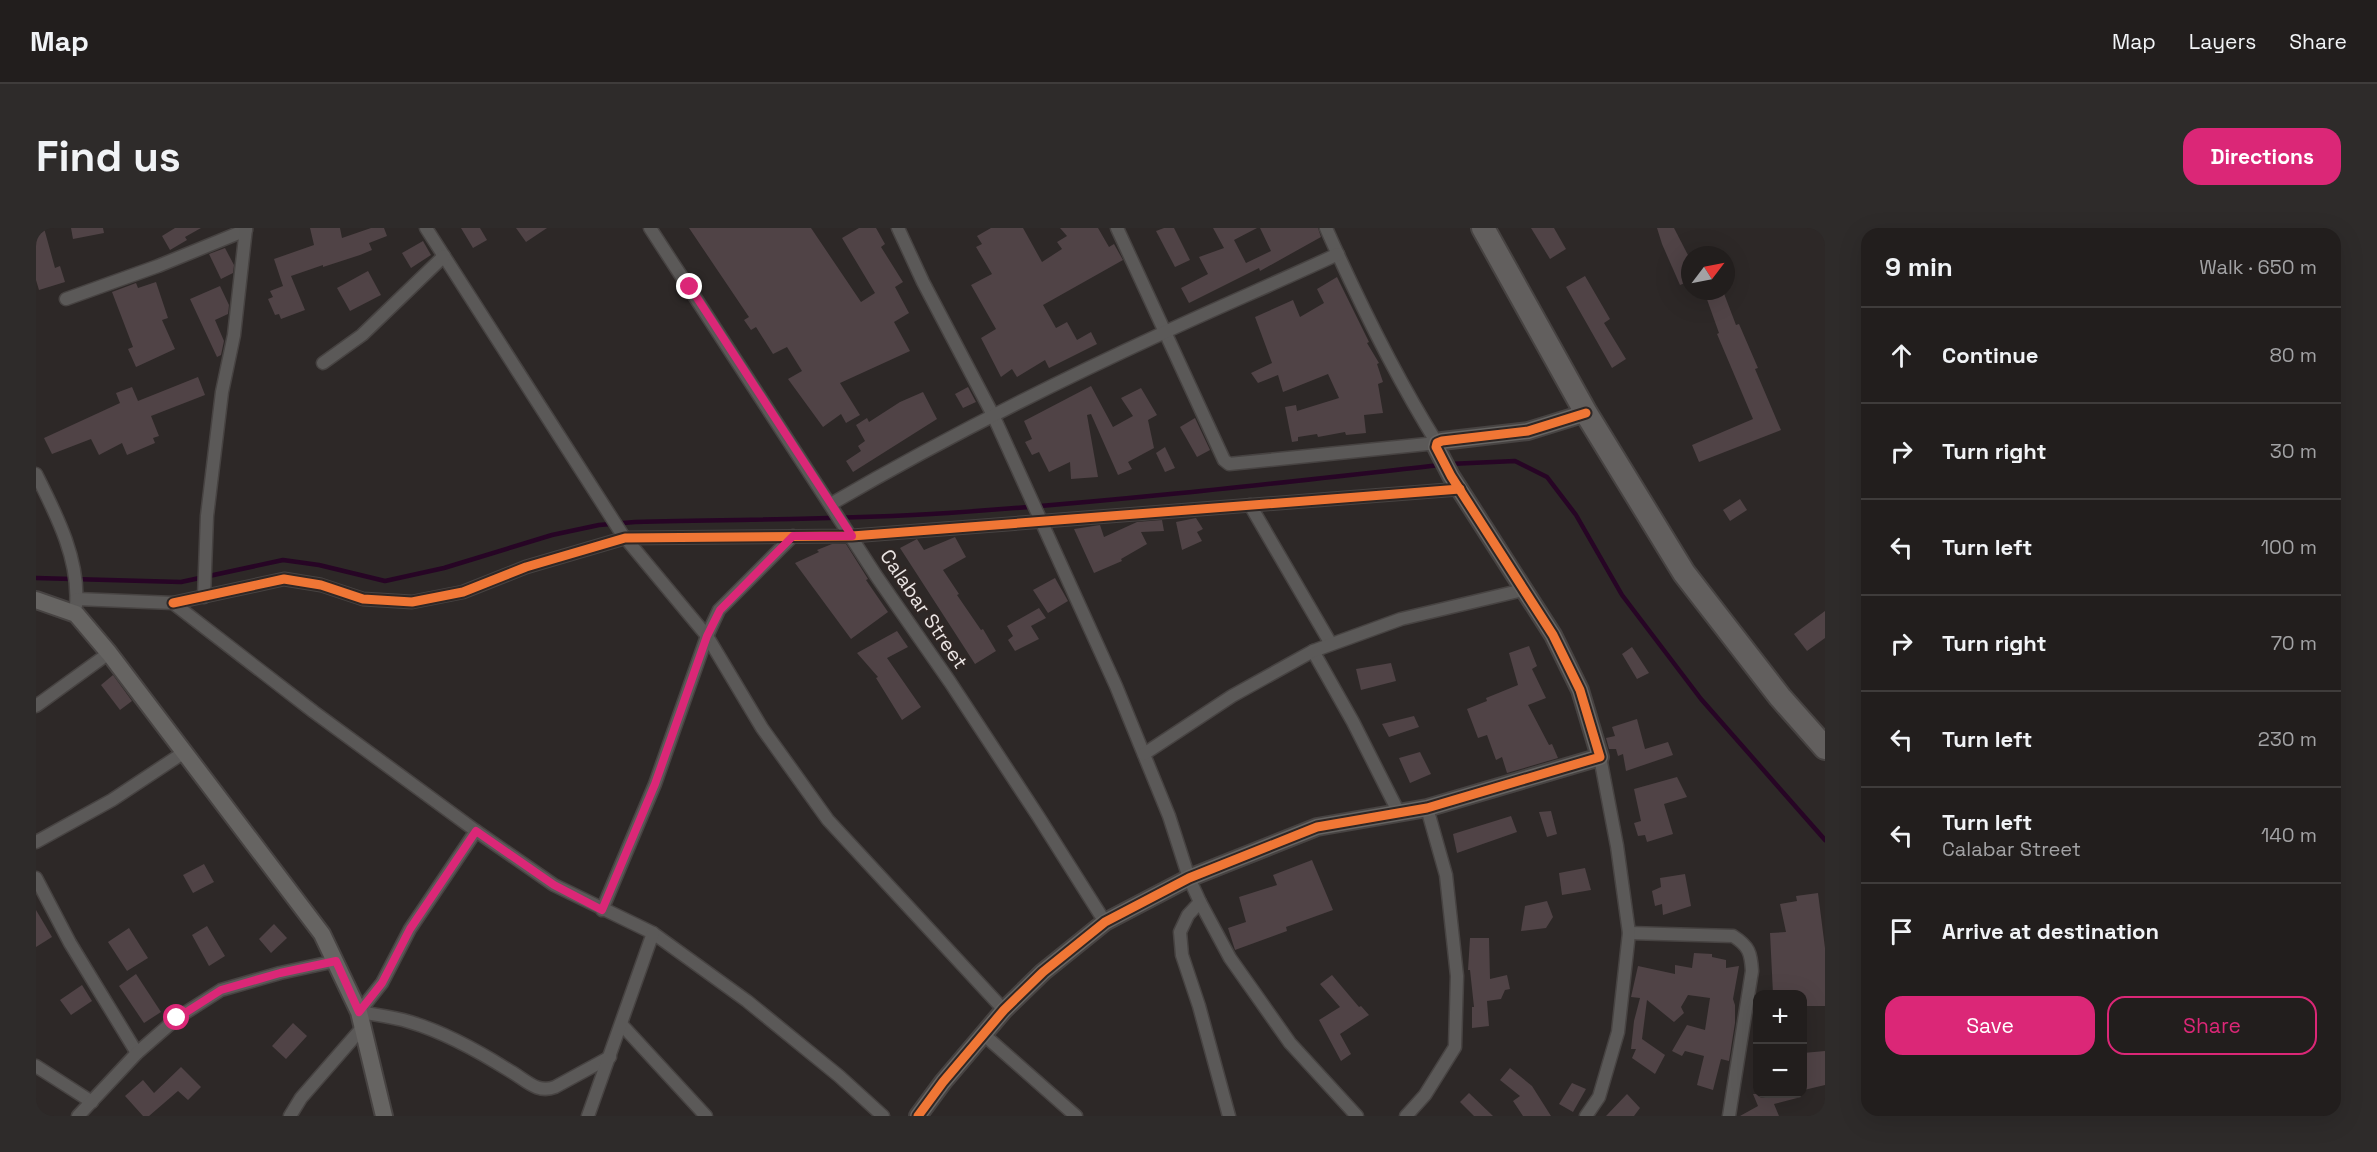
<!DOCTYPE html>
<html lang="en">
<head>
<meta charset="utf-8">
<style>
  body { margin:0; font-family:"Space Grotesk",sans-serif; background:#2e2b2a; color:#f1f3f6 }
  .controls { position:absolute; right:18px; bottom:18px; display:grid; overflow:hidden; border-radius:12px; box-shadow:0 6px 24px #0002 }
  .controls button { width:54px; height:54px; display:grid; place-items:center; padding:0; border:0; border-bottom:2px solid #3f3c3b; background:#221e1d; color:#f1f3f6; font:30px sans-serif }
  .compass { position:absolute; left:1645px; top:18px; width:54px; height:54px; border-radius:50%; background:#221e1d; box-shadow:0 6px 24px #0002; rotate:58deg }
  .stop { position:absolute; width:18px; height:18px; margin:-14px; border:4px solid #db2777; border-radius:50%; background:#fff }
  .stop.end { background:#db2777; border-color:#fff; box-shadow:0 2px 6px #0008 }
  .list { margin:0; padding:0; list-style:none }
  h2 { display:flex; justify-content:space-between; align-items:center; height:78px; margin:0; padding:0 24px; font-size:26px }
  h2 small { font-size:20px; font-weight:400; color:#a2a2a4 }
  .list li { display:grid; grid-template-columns:39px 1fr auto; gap:18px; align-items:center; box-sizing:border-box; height:96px; padding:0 24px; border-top:2px solid #3f3c3b }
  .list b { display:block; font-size:22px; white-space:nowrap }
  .list p { margin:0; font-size:20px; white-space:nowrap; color:#a2a2a4 }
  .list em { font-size:20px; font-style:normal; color:#a2a2a4 }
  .actions { display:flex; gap:12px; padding:18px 24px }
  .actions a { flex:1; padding:14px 0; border:2px solid #db2777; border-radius:18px; text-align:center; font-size:21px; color:#db2777 }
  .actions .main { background:#db2777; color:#fff }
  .icon { flex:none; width:33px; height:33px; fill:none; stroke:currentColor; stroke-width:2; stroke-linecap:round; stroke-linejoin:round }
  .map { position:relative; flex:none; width:1789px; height:888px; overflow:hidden; border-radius:18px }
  header { display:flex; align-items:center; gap:36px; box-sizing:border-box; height:84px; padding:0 30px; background:#221e1d; border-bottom:2px solid #3f3c3b }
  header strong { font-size:28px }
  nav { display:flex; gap:33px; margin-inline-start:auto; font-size:21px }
  .intro { display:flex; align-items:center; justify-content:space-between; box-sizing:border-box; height:144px; padding:0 36px }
  h1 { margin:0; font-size:42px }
  .button { padding:15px 27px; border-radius:18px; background:#db2777; color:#fff; font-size:21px; font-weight:700 }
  main { display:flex; gap:36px; padding:0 36px }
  aside { flex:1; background:#221e1d; border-radius:18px; box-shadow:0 6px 24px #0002 }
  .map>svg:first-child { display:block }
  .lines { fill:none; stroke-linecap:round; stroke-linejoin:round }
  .stream { stroke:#270525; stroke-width:4.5 }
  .building { fill:#504346 }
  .street-casing { stroke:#474342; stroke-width:15 }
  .secondary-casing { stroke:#474342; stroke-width:20 }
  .highway-casing { stroke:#474342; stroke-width:26 }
  .street { stroke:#5b5958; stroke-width:12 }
  .secondary { stroke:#666462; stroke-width:16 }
  .highway { stroke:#625f5e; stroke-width:22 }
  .cycleway-casing { stroke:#2f2725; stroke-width:13 }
  .cycleway { stroke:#f07635; stroke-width:9 }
  .route { stroke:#db2777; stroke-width:8 }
  .labels { text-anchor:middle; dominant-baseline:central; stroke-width:5; stroke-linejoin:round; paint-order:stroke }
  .street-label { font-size:20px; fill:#ebe5e4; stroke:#2f2725 }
</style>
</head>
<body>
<header>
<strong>Map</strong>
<nav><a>Map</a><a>Layers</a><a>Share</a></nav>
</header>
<div class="intro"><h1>Find us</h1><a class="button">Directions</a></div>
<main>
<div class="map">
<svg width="1789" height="888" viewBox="0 0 1789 888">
  <rect width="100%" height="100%" fill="#2d2827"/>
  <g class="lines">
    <g class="stream">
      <polyline points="1413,236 1479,233 1511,249 1540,287 1586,367 1665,471 1789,612"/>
      <path d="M0 350 145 354 247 332 283 337 349 353 408 340 516 307 563 297 599 294C704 291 808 292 912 285 1077 274 1241 255 1405 237"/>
    </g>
  </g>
  <g class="building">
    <polygon points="0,0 8,0 19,40 24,38 29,54 3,62 0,52"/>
    <polygon points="35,0 67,0 68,5 37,11"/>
    <polygon points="139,0 165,0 149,9 151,12 134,22 126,8"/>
    <polygon points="274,0 304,0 306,10 335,0 348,0 351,8 333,15 336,22 324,27 287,39 287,37 255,48 269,82 245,91 243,86 239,87 232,71 237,69 234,63 247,58 238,31 278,17"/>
    <polygon points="425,0 444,0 451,12 437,20"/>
    <polygon points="480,0 511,0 490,14"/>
    <polygon points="653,0 775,0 825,74 839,65 806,10 823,0 840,0 849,16 845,19 867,54 859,59 873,85 858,94 874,123 804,155 824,187 810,195 805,186 787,199 752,151 766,143 751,119 737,126 720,99 715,102 708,92 713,89"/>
    <polygon points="955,0 987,0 1006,34 1026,21 1021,14 1031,8 1024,0 1062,0 1073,19 1078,16 1087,32 1007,77 1020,100 1031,94 1041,112 1055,104 1061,116 1013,140 1009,132 981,149 976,141 965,149 945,110 960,101 935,57 956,46 940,19 946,16 941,8"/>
    <polygon points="1128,0 1138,0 1154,32 1139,39 1120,3"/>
    <polygon points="1177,0 1221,0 1198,12 1210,35 1235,23 1224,0 1282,0 1285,9 1224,43 1223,40 1153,75 1145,60 1172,46 1163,29 1188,20"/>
    <polygon points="1495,0 1518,0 1530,21 1514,31"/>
    <polygon points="1621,0 1638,0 1654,31 1654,53 1644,57 1626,16"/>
    <polygon points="387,13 395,27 375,40 366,25"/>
    <polygon points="189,20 198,37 197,45 185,51 173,26"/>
    <polygon points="332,43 345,67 314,83 301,60"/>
    <polygon points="1549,48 1574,91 1568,95 1590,131 1576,140 1530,59"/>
    <polygon points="1301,49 1333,114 1331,115 1343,135 1341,136 1347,154 1342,156 1347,185 1328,187 1330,205 1310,207 1309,204 1282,209 1281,206 1262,209 1262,213 1256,214 1249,179 1260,177 1261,183 1303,170 1292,146 1247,164 1242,147 1222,155 1215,145 1236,135 1219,89 1257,72 1264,89 1288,75 1281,61"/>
    <polygon points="120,54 132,90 126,92 139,121 100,139 92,121 97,119 76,64 100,55 102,60"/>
    <polygon points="184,58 193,77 192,86 179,92 188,113 185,127 181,129 154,71"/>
    <polygon points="1668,63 1687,63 1700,97 1703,96 1722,140 1719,141 1745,202 1663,234 1656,217 1717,191 1681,106 1683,105"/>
    <polygon points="162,149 169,167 115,188 123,208 117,210 119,215 91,227 86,215 63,227 55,211 16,226 8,210 84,175 80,165 96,159 102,173"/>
    <polygon points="1055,158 1077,199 1097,188 1085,170 1105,160 1121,187 1112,192 1118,220 1092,234 1096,241 1082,247 1055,186 1051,187 1062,249 1035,251 1034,234 1013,244 1003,224 996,227 989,214 996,211 988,193"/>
    <polygon points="932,159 940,174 927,180 919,166"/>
    <polygon points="887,164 901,191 817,244 810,233 825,223 822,218 829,213 820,197 831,190 833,194 864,174"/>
    <polygon points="1159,190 1174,222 1161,229 1144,199"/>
    <polygon points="1129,219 1139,240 1129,244 1120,225"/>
    <polygon points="1704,271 1711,282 1694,293 1687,282"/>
    <polygon points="1160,290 1167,301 1161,304 1166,313 1146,322 1140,294"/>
    <polygon points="1126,292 1128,303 1105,304 1111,316 1085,331 1086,333 1058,345 1038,301 1064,297 1068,309 1101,294"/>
    <polygon points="919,309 930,329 907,342 923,366 921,367 945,402 947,401 960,423 939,436 864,320 881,311 888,322"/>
    <polygon points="796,316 810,316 832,351 830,352 852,384 815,411 759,335 783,324 781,322"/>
    <polygon points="1019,350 1032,373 1012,385 997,362"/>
    <polygon points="1003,380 1010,390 995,398 1003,411 979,423 972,412 977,408 971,398"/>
    <polygon points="1789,383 1789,410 1771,423 1758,406"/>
    <polygon points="861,403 872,419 851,430 885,479 866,492 840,450 842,449 821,425"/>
    <polygon points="1493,418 1501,438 1496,441 1510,470 1492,477 1513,517 1516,516 1522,530 1471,545 1466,529 1460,532 1451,507 1442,510 1431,481 1451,473 1450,470 1482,457 1473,425"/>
    <polygon points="1596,419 1613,445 1601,451 1586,426"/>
    <polygon points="1355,435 1360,453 1325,462 1320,441"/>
    <polygon points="77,447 96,473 84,482 65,457"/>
    <polygon points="1378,488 1383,499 1353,509 1346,496"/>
    <polygon points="1601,491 1609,521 1632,514 1637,527 1590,543 1587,526 1582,528 1580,521 1573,521 1570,510 1579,508 1576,499"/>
    <polygon points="1384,524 1395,546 1374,555 1363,530"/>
    <polygon points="1641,549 1651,569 1628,576 1637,606 1611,614 1609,607 1602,608 1598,595 1605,593 1598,561"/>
    <polygon points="1515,583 1521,606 1511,609 1503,584"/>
    <polygon points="1475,588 1481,604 1421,625 1417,606"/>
    <polygon points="1276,632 1297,682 1250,699 1251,703 1199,722 1192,700 1210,694 1203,669 1241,657 1237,647"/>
    <polygon points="168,636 178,654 157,665 147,647"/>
    <polygon points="1549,640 1555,662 1526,667 1523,645"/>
    <polygon points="1649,646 1655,678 1627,687 1626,676 1619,678 1616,663 1625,659 1624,650"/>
    <polygon points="1782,665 1789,720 1789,778 1767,778 1767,766 1737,766 1734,705 1750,704 1744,676 1761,673 1760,668"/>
    <polygon points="1511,673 1517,689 1510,700 1485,703 1489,678"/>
    <polygon points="0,682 16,709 0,719"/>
    <polygon points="238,696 251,710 235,725 223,711"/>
    <polygon points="171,698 189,728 173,738 156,707"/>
    <polygon points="93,700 112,730 91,743 72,714"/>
    <polygon points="1434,710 1453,710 1454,751 1471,747 1474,761 1469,762 1465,771 1451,773 1453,798 1436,800 1436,779 1438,779 1434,742 1432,742"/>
    <polygon points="1658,725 1676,726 1676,729 1690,732 1690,740 1703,738 1697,771 1699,777 1699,795 1693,833 1685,831 1677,862 1661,857 1668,828 1649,823 1646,828 1636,823 1651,797 1669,802 1674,770 1652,767 1645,779 1648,785 1638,794 1611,772 1606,811 1629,827 1619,846 1596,830 1600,821 1595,821 1598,793 1604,770 1595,769 1602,738 1639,746 1639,737 1656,740"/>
    <polygon points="100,746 125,784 108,795 83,758"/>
    <polygon points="1296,747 1323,779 1325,778 1333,787 1304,806 1315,826 1305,833 1283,792 1304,779 1284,756"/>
    <polygon points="46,757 56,773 35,787 24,772"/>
    <polygon points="257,795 271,808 250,831 236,818"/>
    <polygon points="1789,823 1789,857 1768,862 1767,825"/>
    <polygon points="145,839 165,859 152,872 142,863 113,888 107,888 89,868 107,852 118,865"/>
    <polygon points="1474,840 1496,858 1515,888 1487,888 1477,873 1484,868 1464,852"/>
    <polygon points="1536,855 1550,861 1537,884 1523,876"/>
    <polygon points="1433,865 1457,888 1438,888 1424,874"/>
    <polygon points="1591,866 1604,880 1598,888 1570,888"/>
    <polygon points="1717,866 1764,866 1765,869 1738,876 1743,888 1704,888 1722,878"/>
  </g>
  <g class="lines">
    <g class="street-casing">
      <g id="street">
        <polyline points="390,0 586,306 671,408 726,500 792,592 968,782"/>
        <polyline points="614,0 841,349 914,454 1002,588 1069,694"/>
        <polyline points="862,0 887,54 957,187 1080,458 1133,588 1153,650 1164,674 1194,730 1254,815 1321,888"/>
        <path d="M1081 0 1188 232 1193 236 1401 215C1358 146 1323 74 1290 0"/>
        <polyline points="30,71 122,38 210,2"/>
        <polyline points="287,135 326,107 408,28"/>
        <path d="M0 246C20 286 44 332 40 378"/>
        <path d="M795 276C903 213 1014 157 1127 105 1185 78 1244 53 1302 26"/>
        <polyline points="1214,277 1295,416"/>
        <polyline points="168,369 171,288 186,164 198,107 210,0"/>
        <polyline points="41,371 137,375 278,484 440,603 518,657 617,705 711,773 803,848 847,888"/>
        <polyline points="137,375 248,351 285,357 327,371 376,374 427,364 490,339 589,310 816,308 1424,261"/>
        <polyline points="1277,423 1317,494 1363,585"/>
        <polyline points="0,478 73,425"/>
        <polyline points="1108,526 1196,468 1277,423 1365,391 1487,362"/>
        <path d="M440 603 374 701 346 755 323 784C340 787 358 789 374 794 408 804 444 824 474 843 490 852 501 866 519 859L574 829"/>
        <polyline points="0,614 76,572 147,525"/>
        <polyline points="0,650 34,715 101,825"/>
        <polyline points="1164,674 1152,687 1144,704 1146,727 1163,778 1193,888"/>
        <polyline points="566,682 619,556 671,408 683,382 757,308"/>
        <path d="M1593 705 1697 708C1713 718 1715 725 1716 743L1693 888"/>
        <polyline points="586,797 670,888"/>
        <polyline points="947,806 1040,888"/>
        <polyline points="0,838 56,874"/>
        <polyline points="42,888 101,825 141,790 185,762 244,745 300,733"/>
        <polyline points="254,888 265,870 326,800"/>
        <polyline points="552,888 617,705"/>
        <polyline points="1370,888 1389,867 1419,819 1421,748 1410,647 1391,580"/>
        <polyline points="1550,888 1563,869 1582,804 1593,705 1581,618 1564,529"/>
      </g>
    </g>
    <g class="secondary-casing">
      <g id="secondary">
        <polyline points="0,372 40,386 73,425 286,706 323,784 348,888"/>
        <polyline points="882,888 907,854 968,782 1007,744 1069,694 1153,650 1281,599 1391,580 1564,529 1544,462 1517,407 1415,248 1400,219 1401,215 1406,213 1492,203 1550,185"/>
      </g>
    </g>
    <g class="highway-casing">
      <polyline id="highway" points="1447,0 1550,185 1648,345 1744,469 1789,520"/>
    </g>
    <use href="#street" class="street"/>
    <use href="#secondary" class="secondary"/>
    <use href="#highway" class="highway"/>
    <g class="cycleway-casing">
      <g id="cycleway">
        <polyline points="137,375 248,351 285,357 327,371 376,374 427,364 490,339 589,310 816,308 1424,261"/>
        <polyline points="882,888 907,854 968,782 1007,744 1069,694 1153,650 1281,599 1391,580 1564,529 1544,462 1517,407 1415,248 1400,219 1401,215 1406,213 1492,203 1550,185"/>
      </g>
    </g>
    <use href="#cycleway" class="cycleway"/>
  </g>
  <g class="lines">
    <polyline class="route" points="141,790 185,762 244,745 300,733 323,784 346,755 374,701 440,603 518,657 566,682 619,556 671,408 684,382 757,308 816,308 654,59"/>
  </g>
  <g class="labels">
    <g class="street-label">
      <text transform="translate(888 381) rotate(56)">Calabar Street</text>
    </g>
  </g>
</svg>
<div class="controls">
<button>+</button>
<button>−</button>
</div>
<svg class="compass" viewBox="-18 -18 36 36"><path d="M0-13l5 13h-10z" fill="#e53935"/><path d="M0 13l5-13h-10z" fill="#a2a2a4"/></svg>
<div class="stop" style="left:141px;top:790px"></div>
<div class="stop end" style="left:654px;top:59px"></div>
</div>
<aside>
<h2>9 min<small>Walk · 650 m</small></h2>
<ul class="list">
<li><svg class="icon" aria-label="ahead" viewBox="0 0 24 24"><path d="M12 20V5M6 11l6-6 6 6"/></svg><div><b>Continue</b></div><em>80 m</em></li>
<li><svg class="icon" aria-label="right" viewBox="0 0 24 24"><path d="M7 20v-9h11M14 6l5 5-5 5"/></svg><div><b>Turn right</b></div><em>30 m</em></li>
<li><svg class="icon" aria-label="left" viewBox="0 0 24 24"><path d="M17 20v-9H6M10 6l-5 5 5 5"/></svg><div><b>Turn left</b></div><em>100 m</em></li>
<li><svg class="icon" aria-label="right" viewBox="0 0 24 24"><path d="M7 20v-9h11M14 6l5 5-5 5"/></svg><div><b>Turn right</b></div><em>70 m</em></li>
<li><svg class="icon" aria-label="left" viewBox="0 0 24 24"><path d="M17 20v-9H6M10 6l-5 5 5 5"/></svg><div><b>Turn left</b></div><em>230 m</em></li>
<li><svg class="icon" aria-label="left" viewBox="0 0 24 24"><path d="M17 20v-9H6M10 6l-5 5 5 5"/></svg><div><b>Turn left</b><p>Calabar Street</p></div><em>140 m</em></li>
<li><svg class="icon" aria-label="arrive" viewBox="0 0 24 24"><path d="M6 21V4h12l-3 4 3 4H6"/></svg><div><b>Arrive at destination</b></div></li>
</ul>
<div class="actions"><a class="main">Save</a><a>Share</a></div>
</aside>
</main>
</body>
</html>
